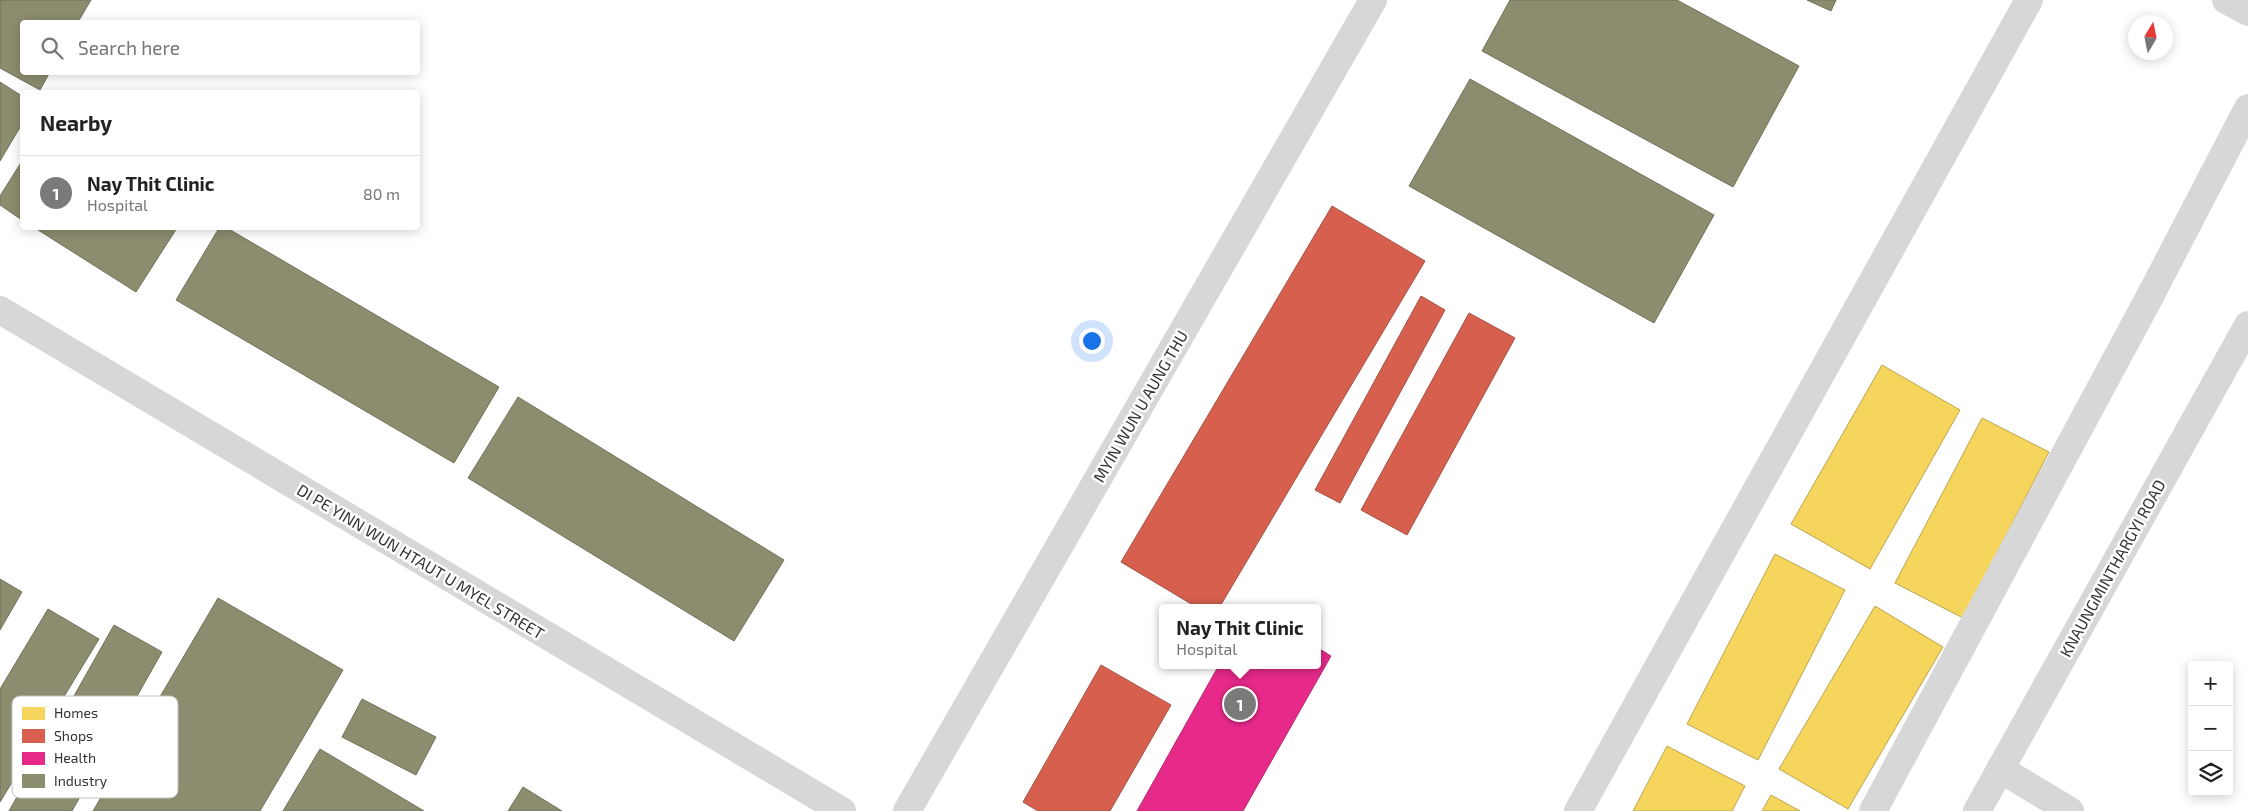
<!DOCTYPE html>
<html lang="en">
<head>
<meta charset="utf-8">
<style>
  body { margin:0; font-family:"Exo 2",sans-serif; background:#f6f6f6; color:#222 }
  .controls { position:absolute; right:15px; bottom:15px; display:grid; overflow:hidden; border-radius:5px; box-shadow:0 2px 12px #0003 }
  .controls button { width:45px; height:45px; display:grid; place-items:center; padding:0; border:0; border-bottom:1px solid #e0e0e0; background:#fff; color:#222; font:25px sans-serif }
  .compass { position:absolute; left:2128px; top:15px; width:45px; height:45px; border-radius:50%; background:#fff; box-shadow:0 2px 12px #0003; rotate:10deg }
  .you { position:absolute; left:1091px; top:340px; width:18px; height:18px; margin:-12px; border:4px solid #fff; border-radius:50%; background:#1a73e8; box-shadow:0 0 0 8px #1a73e833 }
  .badge { display:grid; place-items:center; width:32px; height:32px; border-radius:50%; background:#7a7a7a; color:#fff; font-size:16px; font-weight:700 }
  .pin { position:absolute; translate:-50% -50%; border:2px solid #fff; box-shadow:0 1px 5px #0006 }
  .popup { position:absolute; left:1159px; top:604px; width:162px; height:65px; box-sizing:border-box; display:grid; place-content:center; border-radius:5px; background:#fff; filter:drop-shadow(0 1px 4px #0005); font-size:16px; white-space:nowrap; color:#767676 }
  .popup b { font-size:19px; color:#222 }
  .popup::after { content:''; position:absolute; left:50%; top:100%; margin-left:-10px; border:10px solid transparent; border-top-color:#fff }
  .list { margin:0; padding:0; list-style:none }
  h2 { display:flex; justify-content:space-between; align-items:center; height:65px; margin:0; padding:0 20px; font-size:21px }
  h2 small { font-size:16px; font-weight:400; color:#767676 }
  .list li { display:grid; grid-template-columns:32px 1fr auto; gap:15px; align-items:center; box-sizing:border-box; height:75px; padding:0 20px; border-top:1px solid #e0e0e0 }
  .list b { display:block; font-size:19px; white-space:nowrap }
  .list p { margin:0; font-size:16px; white-space:nowrap; color:#767676 }
  .list em { font-size:16px; font-style:normal; color:#767676 }
  .icon { flex:none; width:28px; height:28px; fill:none; stroke:currentColor; stroke-width:2; stroke-linecap:round; stroke-linejoin:round }
  .map { position:relative; flex:none; width:2248px; height:811px; overflow:hidden }
  .search { position:absolute; background:#fff; box-shadow:0 2px 12px #0003; left:20px; top:20px; width:400px; height:55px; display:flex; align-items:center; gap:12px; box-sizing:border-box; padding:0 18px; border-radius:5px; color:#767676; font-size:19px }
  .panel { position:absolute; background:#fff; box-shadow:0 2px 12px #0003; left:20px; top:90px; width:400px; height:140px; border-radius:5px }
  .map>svg:first-child { display:block }
  .homes { fill:#f6d55c; stroke:#bca450 }
  .shops { fill:#d6604d; stroke:#a55245 }
  .health { fill:#e7298a; stroke:#b12c70 }
  .industry { fill:#8c8c6e; stroke:#71715c }
  .lines { fill:none; stroke-linecap:round; stroke-linejoin:round }
  .minor { stroke:#d7d7d7; stroke-width:28 }
  .labels { text-anchor:middle; dominant-baseline:central; stroke-width:5; stroke-linejoin:round; paint-order:stroke }
  .street-label { font-size:16px; fill:#333; stroke:#fff }
  .key { fill:#fff; stroke:#c2c2c2; stroke-width:1 }
  .key-label { font-size:14px; fill:#333 }
</style>
</head>
<body>
<div class="map">
<svg width="2248" height="811" viewBox="0 0 2248 811">
  <rect width="100%" height="100%" fill="#fff"/>
  <g class="homes">
    <polygon points="1882,365 1960,410 1870,569 1791,524"/>
    <polygon points="1982,418 2049,452 1963,618 1895,583"/>
    <polygon points="1775,554 1845,590 1758,760 1687,724"/>
    <polygon points="1875,606 1943,647 1848,809 1779,769"/>
    <polygon points="1667,746 1745,786 1732,811 1633,811"/>
    <polygon points="1771,795 1800,811 1762,811"/>
  </g>
  <g class="shops">
    <polygon points="1332,206 1425,261 1219,608 1198,608 1121,562"/>
    <polygon points="1421,296 1445,310 1340,503 1315,490"/>
    <polygon points="1469,313 1515,338 1407,535 1361,510"/>
    <polygon points="1101,665 1171,705 1110,811 1038,811 1023,802"/>
  </g>
  <polygon class="health" points="1318,648 1331,656 1243,811 1137,811 1219,665 1318,665"/>
  <g class="industry">
    <polygon points="0,0 91,0 78,22 22,22 22,72 50,72 40,90 0,68"/>
    <polygon points="1510,0 1677,0 1799,66 1733,187 1482,51"/>
    <polygon points="1807,0 1836,0 1831,11"/>
    <polygon points="1470,79 1714,215 1654,323 1409,186"/>
    <polygon points="0,82 22,96 22,124 0,161"/>
    <polygon points="22,161 22,220 0,205 0,196"/>
    <polygon points="35,228 177,228 136,292"/>
    <polygon points="219,228 227,228 499,387 454,463 176,300"/>
    <polygon points="518,397 784,560 734,641 468,478"/>
    <polygon points="0,579 22,592 0,630"/>
    <polygon points="218,598 343,670 260,811 93,811"/>
    <polygon points="48,609 99,639 0,802 0,689"/>
    <polygon points="114,625 162,652 72,811 9,811"/>
    <polygon points="362,699 436,737 416,775 342,737"/>
    <polygon points="320,749 424,811 283,811"/>
    <polygon points="523,787 562,811 508,811"/>
  </g>
  <g class="lines">
    <g class="minor">
      <polyline points="2226,0 2248,12"/>
      <polyline points="0,310 842,811"/>
      <polyline points="2000,769 2070,811"/>
      <polyline points="907,811 1373,0"/>
      <polyline points="1578,811 2029,0"/>
      <polyline points="1873,811 2148,300 2248,108"/>
      <polyline points="1977,811 2248,325"/>
    </g>
  </g>
  <g class="labels">
    <g class="street-label">
      <text transform="translate(1140 406) rotate(-60)">MYIN WUN U AUNG THU</text>
      <text transform="translate(421 561) rotate(31)">DI PE YINN WUN HTAUT U MYEL STREET</text>
      <text transform="translate(2112 568) rotate(-61)">KNAUNGMINTHARGYI ROAD</text>
    </g>
  </g>
  <rect x="12" y="696" width="166" height="102" rx="8" class="key"/>
  <rect x="22" y="707" width="23" height="13" fill="#f6d55c"/>
  <rect x="22" y="729" width="23" height="14" fill="#d6604d"/>
  <rect x="22" y="752" width="23" height="13" fill="#e7298a"/>
  <rect x="22" y="774" width="23" height="14" fill="#8c8c6e"/>
  <g class="key-label">
    <text x="54" y="718">Homes</text>
    <text x="54" y="741">Shops</text>
    <text x="54" y="763">Health</text>
    <text x="54" y="786">Industry</text>
  </g>
</svg>
<div class="controls">
<button>+</button>
<button>−</button>
<button><svg class="icon" aria-label="layers" viewBox="0 0 24 24"><path d="M12 4l9 5-9 5-9-5zM3 14l9 5 9-5"/></svg></button>
</div>
<svg class="compass" viewBox="-18 -18 36 36"><path d="M0-13l5 13h-10z" fill="#e53935"/><path d="M0 13l5-13h-10z" fill="#767676"/></svg>
<div class="you"></div>
<div class="pin badge" style="left:1240px;top:704px">1</div>
<div class="popup"><b>Nay Thit Clinic</b>Hospital</div>
<div class="search"><svg class="icon" aria-label="search" viewBox="0 0 24 24"><circle cx="10" cy="10" r="6"/><path d="M15 15l6 6"/></svg>Search here</div>
<section class="panel">
<h2>Nearby<small></small></h2>
<ul class="list">
<li><span class="badge">1</span><div><b>Nay Thit Clinic</b><p>Hospital</p></div><em>80 m</em></li>
</ul>
</section>
</div>
</body>
</html>
